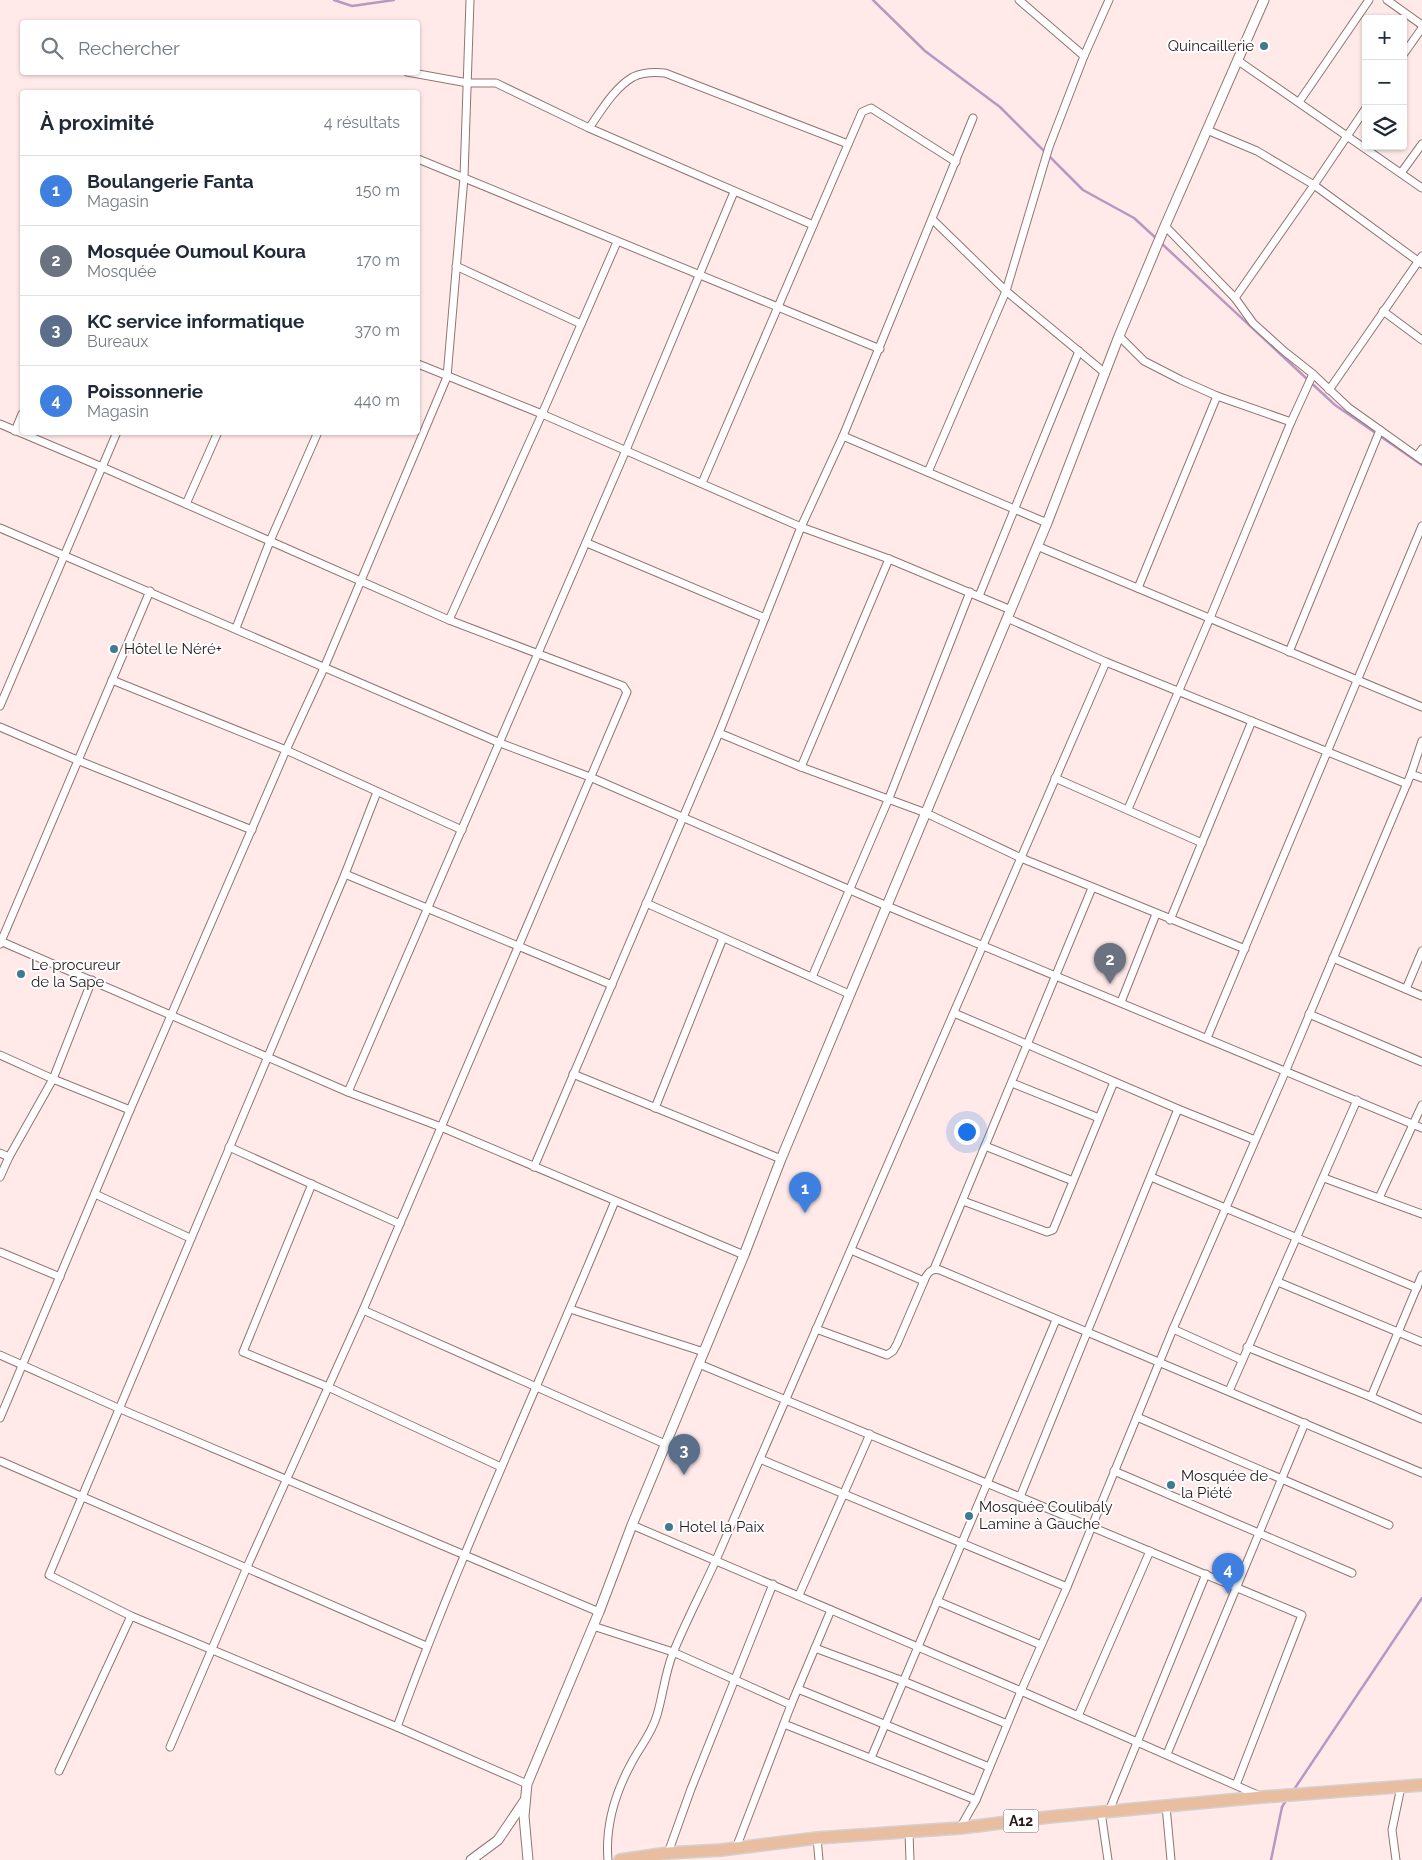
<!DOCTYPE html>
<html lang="fr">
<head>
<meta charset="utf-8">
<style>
  body { margin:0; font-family:Raleway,sans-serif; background:#f6f6f7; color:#1f2937 }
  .controls { position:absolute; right:15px; top:15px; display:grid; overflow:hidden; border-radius:5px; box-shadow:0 1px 4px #0004 }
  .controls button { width:45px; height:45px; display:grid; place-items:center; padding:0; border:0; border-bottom:1px solid #e0e1e3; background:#fff; color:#1f2937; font:25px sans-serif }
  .you { position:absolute; left:966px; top:1131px; width:18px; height:18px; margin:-12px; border:4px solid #fff; border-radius:50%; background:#1a73e8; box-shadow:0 0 0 8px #1a73e833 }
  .badge { display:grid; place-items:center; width:32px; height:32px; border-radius:50%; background:#1a73e8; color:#fff; font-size:16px; font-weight:700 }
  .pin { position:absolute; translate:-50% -41px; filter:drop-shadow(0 1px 2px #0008) }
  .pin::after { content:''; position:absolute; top:26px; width:18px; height:15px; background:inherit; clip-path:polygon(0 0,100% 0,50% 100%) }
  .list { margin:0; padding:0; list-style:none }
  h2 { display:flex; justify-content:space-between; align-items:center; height:65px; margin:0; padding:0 20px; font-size:21px }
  h2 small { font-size:16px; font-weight:400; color:#747a83 }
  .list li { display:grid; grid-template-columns:32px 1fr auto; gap:15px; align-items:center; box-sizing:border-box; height:70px; padding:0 20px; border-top:1px solid #e0e1e3 }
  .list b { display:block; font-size:19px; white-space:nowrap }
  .list p { margin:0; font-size:16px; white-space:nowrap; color:#747a83 }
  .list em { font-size:16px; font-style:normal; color:#747a83 }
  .icon { flex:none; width:28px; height:28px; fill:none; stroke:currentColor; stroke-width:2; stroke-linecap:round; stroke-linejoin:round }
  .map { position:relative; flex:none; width:1422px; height:1860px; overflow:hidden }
  .search { position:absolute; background:#fff; box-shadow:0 1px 4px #0004; left:20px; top:20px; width:400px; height:55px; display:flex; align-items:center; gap:12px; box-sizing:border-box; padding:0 18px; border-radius:5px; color:#747a83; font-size:19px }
  .panel { position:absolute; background:#fff; box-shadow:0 1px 4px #0004; left:20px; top:90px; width:400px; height:345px; border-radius:5px }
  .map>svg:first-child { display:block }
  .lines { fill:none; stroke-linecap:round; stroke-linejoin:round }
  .stream { stroke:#ba97c1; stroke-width:2.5 }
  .minor-casing { stroke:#927572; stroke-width:9 }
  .tertiary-casing { stroke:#927572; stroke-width:11 }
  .primary-casing { stroke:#d3d1d1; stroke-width:14 }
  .minor { stroke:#fff; stroke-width:7 }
  .tertiary { stroke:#fff; stroke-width:9 }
  .primary { stroke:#e9bd9f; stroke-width:11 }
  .poi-dot { fill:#3f7992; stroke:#fff; stroke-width:2 }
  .labels { text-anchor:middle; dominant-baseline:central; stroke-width:4; stroke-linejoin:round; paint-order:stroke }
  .shield { fill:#fff; stroke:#665f5e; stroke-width:1 }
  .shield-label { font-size:14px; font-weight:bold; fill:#251a19 }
  .poi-label { font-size:15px; fill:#251a19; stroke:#fff; text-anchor:start }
</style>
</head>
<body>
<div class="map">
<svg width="1422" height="1860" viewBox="0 0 1422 1860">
  <rect width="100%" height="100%" fill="#ffeae9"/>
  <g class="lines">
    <g class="stream">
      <polyline points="334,0 352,6 394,0"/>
      <polyline points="873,0 925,51 1000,107 1083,190 1134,218 1157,239"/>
      <polyline points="1161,243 1335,405 1422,465"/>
      <polyline points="1293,1791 1422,1598"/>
      <polyline points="1271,1860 1282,1807 1287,1799"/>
    </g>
    <g class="minor-casing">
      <g id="minor">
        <polyline points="1019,0 1084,56"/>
        <polyline points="1387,0 1422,25"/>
        <polyline points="1403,55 1422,28"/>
        <polyline points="1237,60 1422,188"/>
        <polyline points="407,72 468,83 496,83 589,128 813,225"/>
        <polyline points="1299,102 1369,0"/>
        <path d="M589 128C601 111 614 88 633 77 643 72 654 72 665 73L848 144"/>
        <polyline points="1207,130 1257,151 1314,185 1422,264"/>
        <polyline points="418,159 880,349"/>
        <polyline points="1401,173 1422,144"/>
        <polyline points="933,220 1006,291 1105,373"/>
        <polyline points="1165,226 1235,298 1253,323 1284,351 1313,374 1349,408 1422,460"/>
        <polyline points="456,266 581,324"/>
        <polyline points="1235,298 1314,185 1366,108"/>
        <polyline points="1383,311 1422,340"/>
        <polyline points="1119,336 1144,361 1181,380 1217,396 1291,422"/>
        <polyline points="418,364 542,414 801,527 889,559 1011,610"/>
        <polyline points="1329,390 1422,256"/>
        <polyline points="0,424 102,467 449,620 623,686 627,692 363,1310 247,1567 170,1747"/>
        <polyline points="15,431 22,414"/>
        <polyline points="843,436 1047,523"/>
        <polyline points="1417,456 1422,449"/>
        <polyline points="928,472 1006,291 1049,147 1084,56 1109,0"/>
        <polyline points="702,483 862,112 871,108 956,162"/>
        <polyline points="186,504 218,432"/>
        <polyline points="0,528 500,743 590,777 887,906 1422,1128"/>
        <polyline points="587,543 765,618"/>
        <polyline points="1037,546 1422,707"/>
        <polyline points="1138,588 1217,396"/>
        <polyline points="979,596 1079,351"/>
        <polyline points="1007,618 1106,662 1407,784"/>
        <polyline points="449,620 542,414 617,242"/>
        <polyline points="236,628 270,541 318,432"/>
        <polyline points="1289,652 1380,430"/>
        <polyline points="112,680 286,750 462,830"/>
        <polyline points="0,706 117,432"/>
        <polyline points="0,727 77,760 252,830"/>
        <polyline points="719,733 801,767 926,813 1021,858 1245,949"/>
        <polyline points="801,767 889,559"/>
        <polyline points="1411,774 1422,778"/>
        <polyline points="1055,778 1202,843"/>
        <polyline points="377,792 345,874 49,1575 131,1616 397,1727 527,1784"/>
        <polyline points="1128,809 1210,618 1291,422 1313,374"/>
        <polyline points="345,874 612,985"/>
        <polyline points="646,903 849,994"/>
        <polyline points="1170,920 1252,721"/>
        <polyline points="0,941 348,1092 441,1127 744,1255"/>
        <polyline points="0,944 150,591"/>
        <polyline points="1333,958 1422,996"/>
        <polyline points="812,977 889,798 970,592"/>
        <polyline points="1406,989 1422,951"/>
        <polyline points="1121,1002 1156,914"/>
        <polyline points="954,1013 1178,1109 1255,1140"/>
        <polyline points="1309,1014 1422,1062"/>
        <polyline points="1207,1038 1422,526"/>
        <polyline points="0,1055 53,1079 130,1110"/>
        <polyline points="573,1074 781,1159"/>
        <polyline points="1012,1083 1099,1118"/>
        <polyline points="348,1092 626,450 734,192"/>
        <polyline points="655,1108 723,938"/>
        <polyline points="985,1146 1073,1181"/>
        <polyline points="229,1147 400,1224"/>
        <polyline points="0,1153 9,1157"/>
        <polyline points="534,1167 719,733 801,527 843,436 973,118"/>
        <polyline points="0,1177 9,1157 53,1079 92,980"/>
        <polyline points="1151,1177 1417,1288"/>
        <polyline points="1324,1178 1422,1214"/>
        <polyline points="312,1184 243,1352 328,1387 501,1467"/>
        <polyline points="95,1194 190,1238"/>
        <polyline points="1379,1198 1422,1105"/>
        <polyline points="963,1201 1047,1232 1053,1230 1114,1082"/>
        <path d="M851 1250 924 1281C927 1273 931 1268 940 1270 1100 1339 1262 1404 1422 1473"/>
        <polyline points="0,1252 60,1277"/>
        <polyline points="934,1269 1092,888"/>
        <polyline points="1278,1282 1422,1342"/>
        <polyline points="570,1309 704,1352"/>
        <polyline points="363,1310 665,1444"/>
        <polyline points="816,1329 887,1355 893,1351 897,1344 924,1281"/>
        <polyline points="1173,1329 1242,1360"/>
        <polyline points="1247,1347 1371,1397 1422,1419"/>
        <polyline points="0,1355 118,1408 599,1612"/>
        <polyline points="699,1364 1020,1497 1302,1615 1236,1785"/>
        <polyline points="1229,1391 1357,1100"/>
        <polyline points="1371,1397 1422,1275"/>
        <polyline points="1137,1417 1389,1525"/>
        <polyline points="0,1418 130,1110 286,750 324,668 447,377 464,177 470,0"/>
        <polyline points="760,1459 1067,1587"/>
        <polyline points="0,1461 426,1646"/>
        <polyline points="1114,1471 1352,1573"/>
        <polyline points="1020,1497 1178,1109"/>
        <polyline points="632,1525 1021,1691 1260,1796"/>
        <polyline points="799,1595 870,1434"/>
        <polyline points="937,1601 1041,1645"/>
        <polyline points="593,1626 673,1652 791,1705"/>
        <polyline points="815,1648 903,1681 1007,1724"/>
        <polyline points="798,1689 989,1767"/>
        <polyline points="1078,1716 1150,1551"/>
        <polyline points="784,1724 976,1800"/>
        <path d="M397 1727C462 1549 543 1376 615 1201"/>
        <polyline points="1167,1754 1305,1423"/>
        <polyline points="871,1758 1056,1320"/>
        <polyline points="59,1771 131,1616"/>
        <polyline points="1166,1806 1171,1860"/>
        <polyline points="1109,1811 1206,1574"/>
        <polyline points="1101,1812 1108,1860"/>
        <polyline points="960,1828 976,1800 1021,1691 1067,1587 1173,1329 1286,1070 1411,774 1422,741"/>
        <polyline points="909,1832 910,1860"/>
        <polyline points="817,1838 819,1860"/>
        <polyline points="736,1848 791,1705 831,1610"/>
        <polyline points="668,1853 691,1789 773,1584"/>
        <path d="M608 1860C605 1825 615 1793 632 1762 640 1747 652 1733 657 1715 663 1695 665 1673 673 1653 686 1621 702 1591 716 1560L1106 662"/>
        <polyline points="1396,1860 1392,1830 1401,1787"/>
      </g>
    </g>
    <g class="tertiary-casing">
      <g id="tertiary">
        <polyline points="471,1860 498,1840 525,1800"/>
        <polyline points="528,1860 524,1816 527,1784 599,1612 632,1525 744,1255 781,1159 1047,523 1119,336 1165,226 1264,0"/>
      </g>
    </g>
    <g class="primary-casing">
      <polyline id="primary" points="620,1860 668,1853 721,1850 817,1838 960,1828 1049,1817 1262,1797 1422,1785"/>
    </g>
    <use href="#minor" class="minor"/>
    <use href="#tertiary" class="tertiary"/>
    <use href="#primary" class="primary"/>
  </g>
  <g class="poi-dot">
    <circle cx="1264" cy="46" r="5"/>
    <circle cx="114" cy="649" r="5"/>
    <circle cx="21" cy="974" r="5"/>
    <circle cx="1171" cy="1485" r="5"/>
    <circle cx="969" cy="1516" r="5"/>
    <circle cx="669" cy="1527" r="5"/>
  </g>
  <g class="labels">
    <rect class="shield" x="1003.5" y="1809.5" width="35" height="23" rx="4"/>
    <g class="shield-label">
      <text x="1021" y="1821">A12</text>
    </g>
    <g class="poi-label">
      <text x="1254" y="46" text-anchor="end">Quincaillerie</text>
      <text x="124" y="649">Hôtel le Néré+</text>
      <text x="31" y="965">Le procureur<tspan x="31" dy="17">de la Sape</tspan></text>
      <text x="1181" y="1476">Mosquée de<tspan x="1181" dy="17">la Piété</tspan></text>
      <text x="979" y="1507">Mosquée Coulibaly<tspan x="979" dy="17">Lamine à Gauche</tspan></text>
      <text x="679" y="1527">Hotel la Paix</text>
    </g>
  </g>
</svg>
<div class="controls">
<button>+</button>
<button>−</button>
<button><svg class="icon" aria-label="layers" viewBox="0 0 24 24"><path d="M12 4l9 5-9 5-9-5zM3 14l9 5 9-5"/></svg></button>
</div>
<div class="you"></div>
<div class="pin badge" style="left:805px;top:1213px;background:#3f7fe0">1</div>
<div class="pin badge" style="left:1110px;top:984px;background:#6b7280">2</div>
<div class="pin badge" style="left:684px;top:1475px;background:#5c6f8a">3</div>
<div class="pin badge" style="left:1228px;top:1594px;background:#3f7fe0">4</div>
<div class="search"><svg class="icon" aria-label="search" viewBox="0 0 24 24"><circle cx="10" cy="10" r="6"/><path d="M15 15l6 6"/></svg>Rechercher</div>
<section class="panel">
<h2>À proximité<small>4 résultats</small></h2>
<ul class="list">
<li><span class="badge" style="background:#3f7fe0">1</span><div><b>Boulangerie Fanta</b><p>Magasin</p></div><em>150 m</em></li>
<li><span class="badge" style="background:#6b7280">2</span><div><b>Mosquée Oumoul Koura</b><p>Mosquée</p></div><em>170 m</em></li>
<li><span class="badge" style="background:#5c6f8a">3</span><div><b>KC service informatique</b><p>Bureaux</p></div><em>370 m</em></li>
<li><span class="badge" style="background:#3f7fe0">4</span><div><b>Poissonnerie</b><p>Magasin</p></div><em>440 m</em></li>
</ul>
</section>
</div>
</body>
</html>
